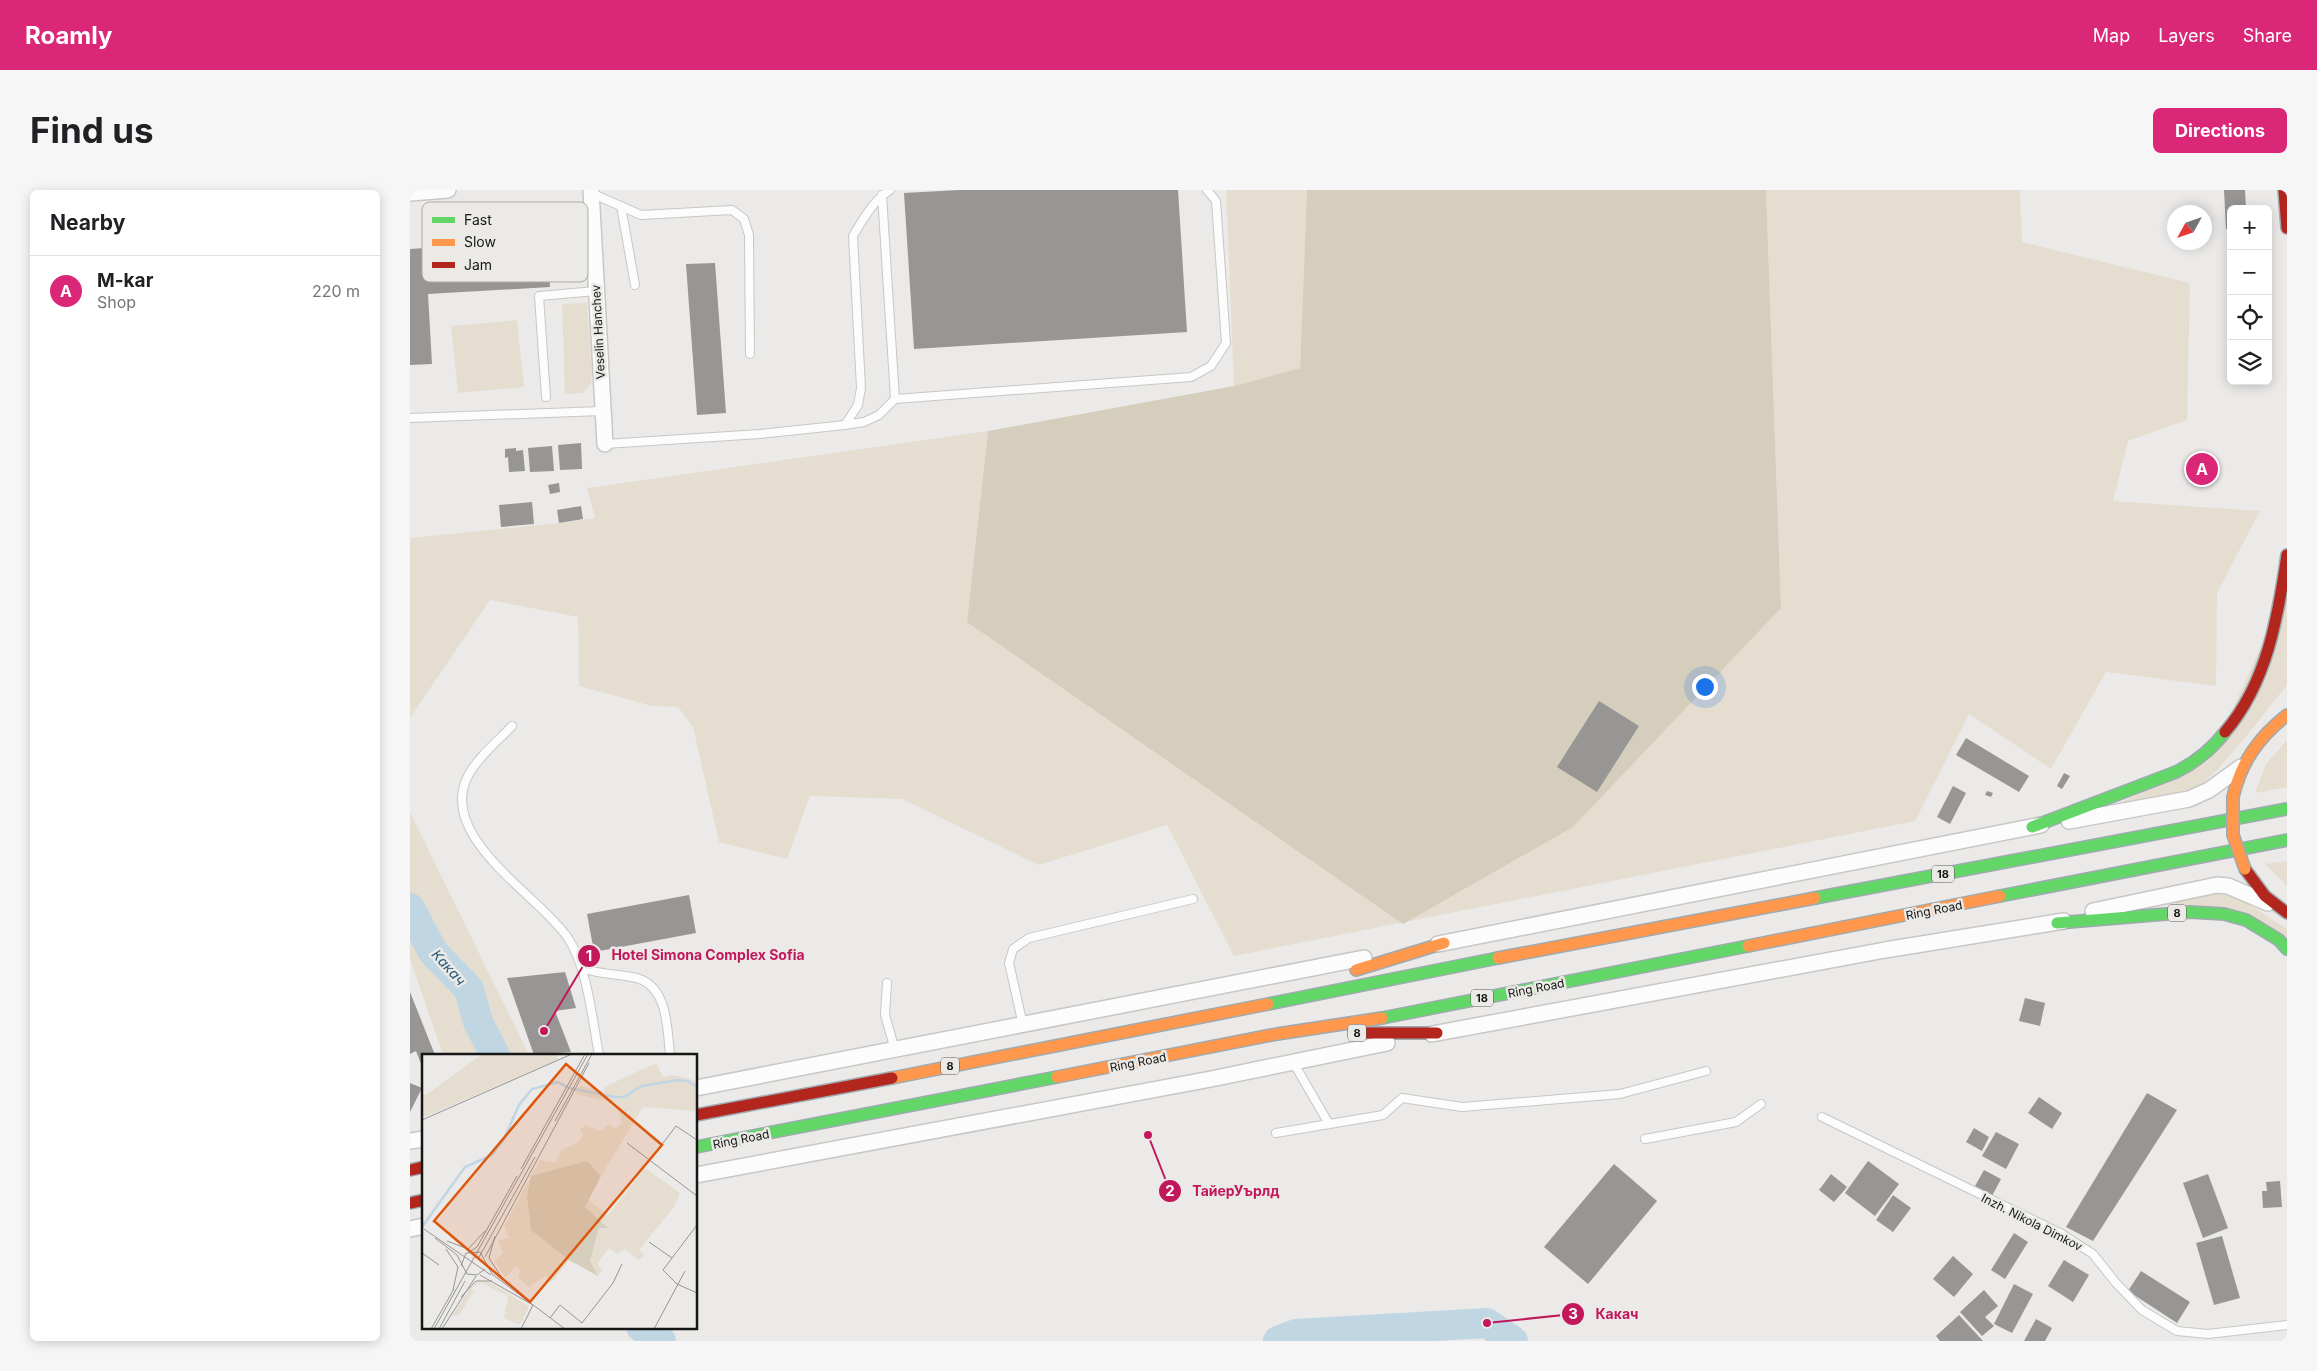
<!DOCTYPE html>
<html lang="en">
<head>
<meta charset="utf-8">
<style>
  body { margin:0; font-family:Inter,sans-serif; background:#f6f6f6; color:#202124 }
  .controls { position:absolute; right:15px; top:15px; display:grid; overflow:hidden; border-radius:8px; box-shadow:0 2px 12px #0003 }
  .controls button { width:45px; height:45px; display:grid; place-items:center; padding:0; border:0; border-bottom:1px solid #e0e0e0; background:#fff; color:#202124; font:25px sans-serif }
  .compass { position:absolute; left:1757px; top:15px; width:45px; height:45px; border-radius:50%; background:#fff; box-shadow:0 2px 12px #0003; rotate:230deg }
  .you { position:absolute; left:1294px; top:496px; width:18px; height:18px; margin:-12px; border:4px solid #fff; border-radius:50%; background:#1a73e8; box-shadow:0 0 0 8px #1a73e833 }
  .badge { display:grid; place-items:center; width:32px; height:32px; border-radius:50%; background:#db2777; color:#fff; font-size:16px; font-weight:700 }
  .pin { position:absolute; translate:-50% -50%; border:2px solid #fff; box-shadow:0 1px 5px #0006 }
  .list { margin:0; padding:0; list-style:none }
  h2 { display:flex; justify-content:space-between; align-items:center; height:65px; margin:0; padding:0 20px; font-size:21px }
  h2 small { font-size:16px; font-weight:400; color:#757577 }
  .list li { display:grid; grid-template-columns:32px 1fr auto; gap:15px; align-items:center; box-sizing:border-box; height:70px; padding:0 20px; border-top:1px solid #e0e0e0 }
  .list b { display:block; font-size:19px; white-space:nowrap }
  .list p { margin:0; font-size:16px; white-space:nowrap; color:#757577 }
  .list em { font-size:16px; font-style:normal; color:#757577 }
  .icon { flex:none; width:28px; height:28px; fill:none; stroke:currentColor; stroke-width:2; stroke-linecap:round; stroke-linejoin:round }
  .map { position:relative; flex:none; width:1877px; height:1151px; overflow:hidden; border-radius:8px }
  header { display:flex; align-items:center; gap:30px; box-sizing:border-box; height:70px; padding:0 25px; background:#db2777; color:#fff }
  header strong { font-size:24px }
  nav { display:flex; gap:28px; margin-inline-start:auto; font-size:18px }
  .intro { display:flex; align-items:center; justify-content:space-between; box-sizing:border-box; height:120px; padding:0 30px }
  h1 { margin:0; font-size:35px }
  .button { padding:12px 22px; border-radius:8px; background:#db2777; color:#fff; font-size:18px; font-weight:700 }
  main { display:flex; gap:30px; padding:0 30px }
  aside { flex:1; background:#fff; border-radius:8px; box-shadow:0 2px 12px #0003 }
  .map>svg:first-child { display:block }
  .green { fill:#e5ded0 }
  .forest { fill:#d6cebc }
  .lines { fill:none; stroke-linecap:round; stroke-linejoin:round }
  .river { stroke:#c0d6e3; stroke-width:30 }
  .building { fill:#979694 }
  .lane-casing { stroke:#c8c7c5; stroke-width:10 }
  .street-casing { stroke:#c8c7c5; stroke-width:18 }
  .fast-casing { stroke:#9eaab0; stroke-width:14 }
  .slow-casing { stroke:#9eaab0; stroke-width:14 }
  .jam-casing { stroke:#9eaab0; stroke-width:14 }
  .lane { stroke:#fcfcfc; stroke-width:8 }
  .street { stroke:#fcfcfc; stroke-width:15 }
  .fast { stroke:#63d668; stroke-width:11 }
  .slow { stroke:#ff974d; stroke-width:11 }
  .jam { stroke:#b3261e; stroke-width:11 }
  .slow-bridge-casing { stroke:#9eaab0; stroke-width:14; stroke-linecap:butt }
  .slow-bridge { stroke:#ff974d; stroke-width:11 }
  .labels { text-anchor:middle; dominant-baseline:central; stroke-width:5; stroke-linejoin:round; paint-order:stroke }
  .shield { fill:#eceae7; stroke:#565654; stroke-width:1 }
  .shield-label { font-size:11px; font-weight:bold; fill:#161615 }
  .street-label { font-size:12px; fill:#161615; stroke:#eceae7 }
  .water-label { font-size:14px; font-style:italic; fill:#275c7a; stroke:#eceae7 }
  .inset-river { fill:none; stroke:#c0d6e3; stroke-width:2.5 }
  .inset-road { fill:none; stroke:#969594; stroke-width:1 }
  .view { fill:#de560c; fill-opacity:0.15; stroke:#de560c; stroke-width:2.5 }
  .inset-edge { fill:none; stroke:#161615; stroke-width:2.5 }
  .key { fill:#eceae7; stroke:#acaaa8; stroke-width:1 }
  .key-label { font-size:14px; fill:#161615 }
  .leader { fill:none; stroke:#c2185b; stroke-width:2 }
  .callout-dot { fill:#c2185b; stroke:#eceae7; stroke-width:2 }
  .mark-label { font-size:15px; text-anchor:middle; font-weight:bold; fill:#fff }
  .callout-label { font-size:14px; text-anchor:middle; font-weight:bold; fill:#c2185b; stroke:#eceae7; stroke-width:5; stroke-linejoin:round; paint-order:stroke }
</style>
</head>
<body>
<header>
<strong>Roamly</strong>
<nav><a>Map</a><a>Layers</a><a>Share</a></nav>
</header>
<div class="intro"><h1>Find us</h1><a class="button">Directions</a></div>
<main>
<aside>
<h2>Nearby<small></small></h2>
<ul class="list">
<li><span class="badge">A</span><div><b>M-kar</b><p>Shop</p></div><em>220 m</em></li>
</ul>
</aside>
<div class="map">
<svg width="1877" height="1151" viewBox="0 0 1877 1151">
  <rect width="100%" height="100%" fill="#ebeae8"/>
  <g class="green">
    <polygon points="816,0 897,0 890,178 824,196"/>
    <polygon points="1356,0 1610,0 1612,52 1780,93 1777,230 1718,251 1703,311 1850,321 1807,403 1806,496 1696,482 1641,579 1559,524 1505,631 824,766 757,635 629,675 492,609 400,606 377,669 309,652 283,537 268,517 242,516 169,496 168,427 80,410 0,528 0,348 141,334 185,328 177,298 578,241 557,432 1371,418"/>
    <polygon points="177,113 182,184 181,194 173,203 155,204 152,114"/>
    <polygon points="107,130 114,197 48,203 41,136"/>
    <polygon points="1877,399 1877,495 1838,544 1808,579 1790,595 1759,608 1697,619 1799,571"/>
    <polygon points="1877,550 1877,597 1845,603 1856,574"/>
    <polygon points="0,622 119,865 33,865 0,769"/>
    <polygon points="1877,671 1877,696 1855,674"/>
    <polygon points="1812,702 1823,704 1877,739 1877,750 1765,716 1766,710"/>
  </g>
  <polygon class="forest" points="897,0 1356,0 1371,418 1163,637 993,734 557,432 578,241 824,196 890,178"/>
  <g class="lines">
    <g class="river">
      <polyline points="0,718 23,762 59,799 68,832 85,865"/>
      <polyline points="231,1137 251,1151"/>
      <polyline points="868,1151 886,1144 1077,1133 1103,1151"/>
    </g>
  </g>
  <g class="building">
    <polygon points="549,0 768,0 777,142 504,159 494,3"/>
    <polygon points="1814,0 1835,0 1836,19 1821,19 1821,39 1816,39"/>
    <polygon points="137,50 140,97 18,104 22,174 0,175 0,59"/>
    <polygon points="305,73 316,223 287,225 276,74"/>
    <polygon points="171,253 172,279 150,280 148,255"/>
    <polygon points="142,256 144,281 120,282 118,258"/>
    <polygon points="106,258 106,261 113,260 115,281 99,282 98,267 95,268 95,259"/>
    <polygon points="149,293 150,302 140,304 138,295"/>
    <polygon points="122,312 124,334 91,337 89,315"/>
    <polygon points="171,316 173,329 149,333 147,320"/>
    <polygon points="1189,511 1229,536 1187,602 1147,577"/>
    <polygon points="1556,548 1619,586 1609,602 1546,565"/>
    <polygon points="1654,583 1660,586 1652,599 1647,596"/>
    <polygon points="1543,596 1556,603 1540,634 1527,627"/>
    <polygon points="1577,601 1583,603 1581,607 1575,605"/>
    <polygon points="279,705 286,743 184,762 177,724"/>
    <polygon points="155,782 166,818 145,821 161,862 124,865 97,788"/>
    <polygon points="0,802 25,865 14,865 14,881 6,861 0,864"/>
    <polygon points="1615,808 1635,813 1630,836 1609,831"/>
    <polygon points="0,893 12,898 0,922"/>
    <polygon points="1737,903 1767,920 1683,1051 1656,1037"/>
    <polygon points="1629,907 1652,923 1642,939 1618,923"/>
    <polygon points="1564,938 1579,947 1572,961 1556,952"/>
    <polygon points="1586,942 1609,954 1596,979 1572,966"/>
    <polygon points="1458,971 1489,994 1465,1026 1435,1003"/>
    <polygon points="1204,974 1247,1011 1178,1094 1134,1057"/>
    <polygon points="1574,980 1591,989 1582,1006 1565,996"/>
    <polygon points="1421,984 1437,997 1424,1012 1409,1000"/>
    <polygon points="1798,984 1818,1038 1793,1048 1773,993"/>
    <polygon points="1870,991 1872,1017 1853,1018 1852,1001 1857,1001 1856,992"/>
    <polygon points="1483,1005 1501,1018 1483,1042 1466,1030"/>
    <polygon points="1604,1043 1618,1052 1595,1089 1581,1080"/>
    <polygon points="1812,1046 1830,1108 1804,1115 1786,1053"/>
    <polygon points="1543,1066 1563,1084 1544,1107 1523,1089"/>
    <polygon points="1654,1070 1679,1085 1663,1112 1638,1096"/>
    <polygon points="1731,1081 1780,1112 1767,1133 1718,1101"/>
    <polygon points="1604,1094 1623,1104 1602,1143 1584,1134"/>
    <polygon points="1574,1100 1588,1116 1575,1127 1584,1136 1572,1146 1550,1122"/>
    <polygon points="1549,1125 1573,1151 1530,1151 1526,1146"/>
    <polygon points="1626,1129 1642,1138 1635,1151 1614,1151"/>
  </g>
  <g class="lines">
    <g class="lane-casing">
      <g id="lane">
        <polyline points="181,3 231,25 322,20 334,29 339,45 340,164"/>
        <polyline points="472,5 485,209"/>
        <polyline points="211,16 225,95"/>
        <polyline points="136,207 129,106 186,101"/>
        <polyline points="0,228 192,221"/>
        <path d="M435 235 448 215 451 198 443 46C453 29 463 11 480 0"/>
        <polyline points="195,254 350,244 435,235 454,232 469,225 485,209 781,187 801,176 816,153 806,11 797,0"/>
        <path d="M102 536C88 551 69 566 59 584 24 646 129 705 158 748 178 779 182 829 189 865"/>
        <path d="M172 778C189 784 204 784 222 787 258 793 257 836 260 865"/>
        <polyline points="477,793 475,825 485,860"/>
        <polyline points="613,835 599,773 603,759 619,748 783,709"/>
        <polyline points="883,872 919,934"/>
        <polyline points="1412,927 1652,1044 1683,1064 1706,1093 1732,1120 1767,1141 1798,1144 1877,1135"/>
        <polyline points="866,943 973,925 992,908 1052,917 1210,904 1296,881"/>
        <polyline points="1235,949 1326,932 1351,914"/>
      </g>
    </g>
    <g class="street-casing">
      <g id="street">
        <polyline points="181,0 195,254"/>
        <polyline points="0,3 38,0"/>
        <polyline points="1659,631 1779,609 1799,600 1831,577"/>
        <polyline points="1683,721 1807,695 1818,696 1858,713"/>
        <polyline points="1028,754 1631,635"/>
        <polyline points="1022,844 1475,760 1654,731"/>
        <polyline points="286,898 954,768"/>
        <polyline points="0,951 14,949"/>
        <polyline points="286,985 801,889 977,853"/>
        <polyline points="0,1039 14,1036"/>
      </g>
    </g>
    <g class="fast-casing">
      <g id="fast">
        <path d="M1622 637 1766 582C1786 572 1802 559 1815 542"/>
        <polyline points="1590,706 1877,650"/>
        <polyline points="1405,708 1877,619"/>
        <polyline points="1647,733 1780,722 1814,724 1836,730 1869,750 1877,759"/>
        <polyline points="858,814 1088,768"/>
        <polyline points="972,828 1338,756"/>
        <polyline points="286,957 647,887"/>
      </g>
    </g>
    <g class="slow-casing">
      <g id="slow">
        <path d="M1823 607C1831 572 1849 547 1877 525"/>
        <polyline points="1338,756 1590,706"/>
        <polyline points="1088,768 1405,708"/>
        <polyline points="946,780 1034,753"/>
        <polyline points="647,887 867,844 972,828"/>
        <polyline points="482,888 858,814"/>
      </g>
    </g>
    <g class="jam-casing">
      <g id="jam">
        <polyline points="1874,0 1877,38"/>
        <path d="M1815 542C1857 493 1868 427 1877 365"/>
        <polyline points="1835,679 1855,706 1877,723"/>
        <polyline points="956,843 1027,843"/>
        <polyline points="286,925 482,888"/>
        <polyline points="0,980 14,977"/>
        <polyline points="0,1013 14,1010"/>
      </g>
    </g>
    <use href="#lane" class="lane"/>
    <use href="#street" class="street"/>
    <use href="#fast" class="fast"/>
    <use href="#slow" class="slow"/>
    <use href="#jam" class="jam"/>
    <g class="slow-bridge-casing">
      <polyline id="slow-bridge" points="1823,607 1823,645 1835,679"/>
    </g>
    <use href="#slow-bridge" class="slow-bridge"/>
  </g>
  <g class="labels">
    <g class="shield">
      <rect x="1522" y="675.5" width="22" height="17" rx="4"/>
      <rect x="1758" y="714.5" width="18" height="17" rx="4"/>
      <rect x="1061" y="799.5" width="22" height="17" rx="4"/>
      <rect x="938" y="834.5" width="18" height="17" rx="4"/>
      <rect x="531" y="867.5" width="18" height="17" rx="4"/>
    </g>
    <g class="shield-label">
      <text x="1533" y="684">18</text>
      <text x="1767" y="723">8</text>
      <text x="1072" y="808">18</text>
      <text x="947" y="843">8</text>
      <text x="540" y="876">8</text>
    </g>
    <g class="street-label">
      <text transform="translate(188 142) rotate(-93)">Veselin Hanchev</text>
      <text transform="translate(1524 720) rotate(-11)">Ring Road</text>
      <text transform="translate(1126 798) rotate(-11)">Ring Road</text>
      <text transform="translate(728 872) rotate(-11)">Ring Road</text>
      <text transform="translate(331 949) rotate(-11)">Ring Road</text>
      <text transform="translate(1622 1032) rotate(27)">Inzh. Nikola Dimkov</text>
    </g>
    <g class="water-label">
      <text transform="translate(39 777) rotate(48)">Какач</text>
    </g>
  </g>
  <g transform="translate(12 864)">
    <rect width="275" height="275" fill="#ebeae8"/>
    <path d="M60 0H134L136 6 0 64V40L4 41ZM234 9 241 23 251 21 275 27V57L221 53 179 122 165 107 109 176 147 206 130 228 123 222 107 233 96 223 98 217 95 212 83 223 72 207 81 199 76 187 87 184 82 172 118 106 134 109 139 96 155 89 161 82 158 75 164 71 178 77 187 70 193 75 200 69 195 49 154 40 158 32 183 37 182 33ZM223 114 258 139 252 153 217 196 223 201 216 206 203 195 195 200 187 194 175 210 181 216 176 222 168 207 177 174 185 173 163 153 166 146 186 161ZM67 228 107 252 98 271 82 264 86 242 60 229 49 234 52 237 37 261 30 262 48 234 55 229Z" fill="#e5ded0"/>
    <path d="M165 107 179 122 163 153 186 174H177L168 207 176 222 147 206 109 176 105 143 109 122Z" fill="#d6cebc"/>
    <path class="inset-river" d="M0 173 43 113 70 101 82 85 97 51 110 35 136 28 147 34 193 43H202L220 32 255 26 266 27 275 33"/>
    <path class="inset-road" d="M0 66 150 0M133 67 170 0M205 89 275 142M228 106 254 72 275 86M99 115 163 0M275 171 241 216 255 230 275 239M2 175 69 221M73 182 67 204 80 224M13 184 35 201 45 220 55 221 63 215M25 187 46 195 63 177M227 188 250 204M24 195 36 213 31 236M49 197 55 193 95 122M0 199 17 211M63 203 167 9M56 205 113 103M39 212 44 199 58 198 70 220 143 275M58 221 111 251M39 243 54 227H70M128 264 138 251 160 269 191 229 200 210M9 275 32 235M12 275 166 0M17 275 43 227M20 275 54 222M99 275 111 251M232 275 263 217"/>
    <path class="view" d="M144 10 240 91 108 248 12 167Z"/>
    <rect width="275" height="275" class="inset-edge"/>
  </g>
  <rect x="12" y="12" width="166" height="80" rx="8" class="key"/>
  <rect x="22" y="27" width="23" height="6" fill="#63d668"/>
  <rect x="22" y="49" width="23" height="7" fill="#ff974d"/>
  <rect x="22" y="72" width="23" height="6" fill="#b3261e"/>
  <g class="key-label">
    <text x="54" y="35">Fast</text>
    <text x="54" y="57">Slow</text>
    <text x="54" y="80">Jam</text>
  </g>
  <path class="leader" d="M134 841L179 766M738 945L760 1001M1077 1133L1163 1124"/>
  <g class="callout-dot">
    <circle cx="134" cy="841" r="5"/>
    <circle cx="738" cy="945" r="5"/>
    <circle cx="1077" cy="1133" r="5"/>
    <circle cx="179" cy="766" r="12"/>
    <circle cx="760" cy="1001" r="12"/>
    <circle cx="1163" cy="1124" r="12"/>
  </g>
  <g class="mark-label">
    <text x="179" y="771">1</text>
    <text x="760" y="1006">2</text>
    <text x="1163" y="1129">3</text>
  </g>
  <g class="callout-label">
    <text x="298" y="770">Hotel Simona Complex Sofia</text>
    <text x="826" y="1006">ТайерУърлд</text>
    <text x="1207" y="1129">Какач</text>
  </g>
</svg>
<div class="controls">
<button>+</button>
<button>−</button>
<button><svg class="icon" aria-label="locate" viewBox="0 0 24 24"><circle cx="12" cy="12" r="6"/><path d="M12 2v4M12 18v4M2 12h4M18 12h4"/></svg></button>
<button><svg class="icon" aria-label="layers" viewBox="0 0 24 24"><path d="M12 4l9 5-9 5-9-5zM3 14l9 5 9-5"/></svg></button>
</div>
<svg class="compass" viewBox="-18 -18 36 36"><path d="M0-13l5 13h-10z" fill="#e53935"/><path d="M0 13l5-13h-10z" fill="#757577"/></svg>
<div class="you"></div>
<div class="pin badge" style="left:1792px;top:279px">A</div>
</div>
</main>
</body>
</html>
